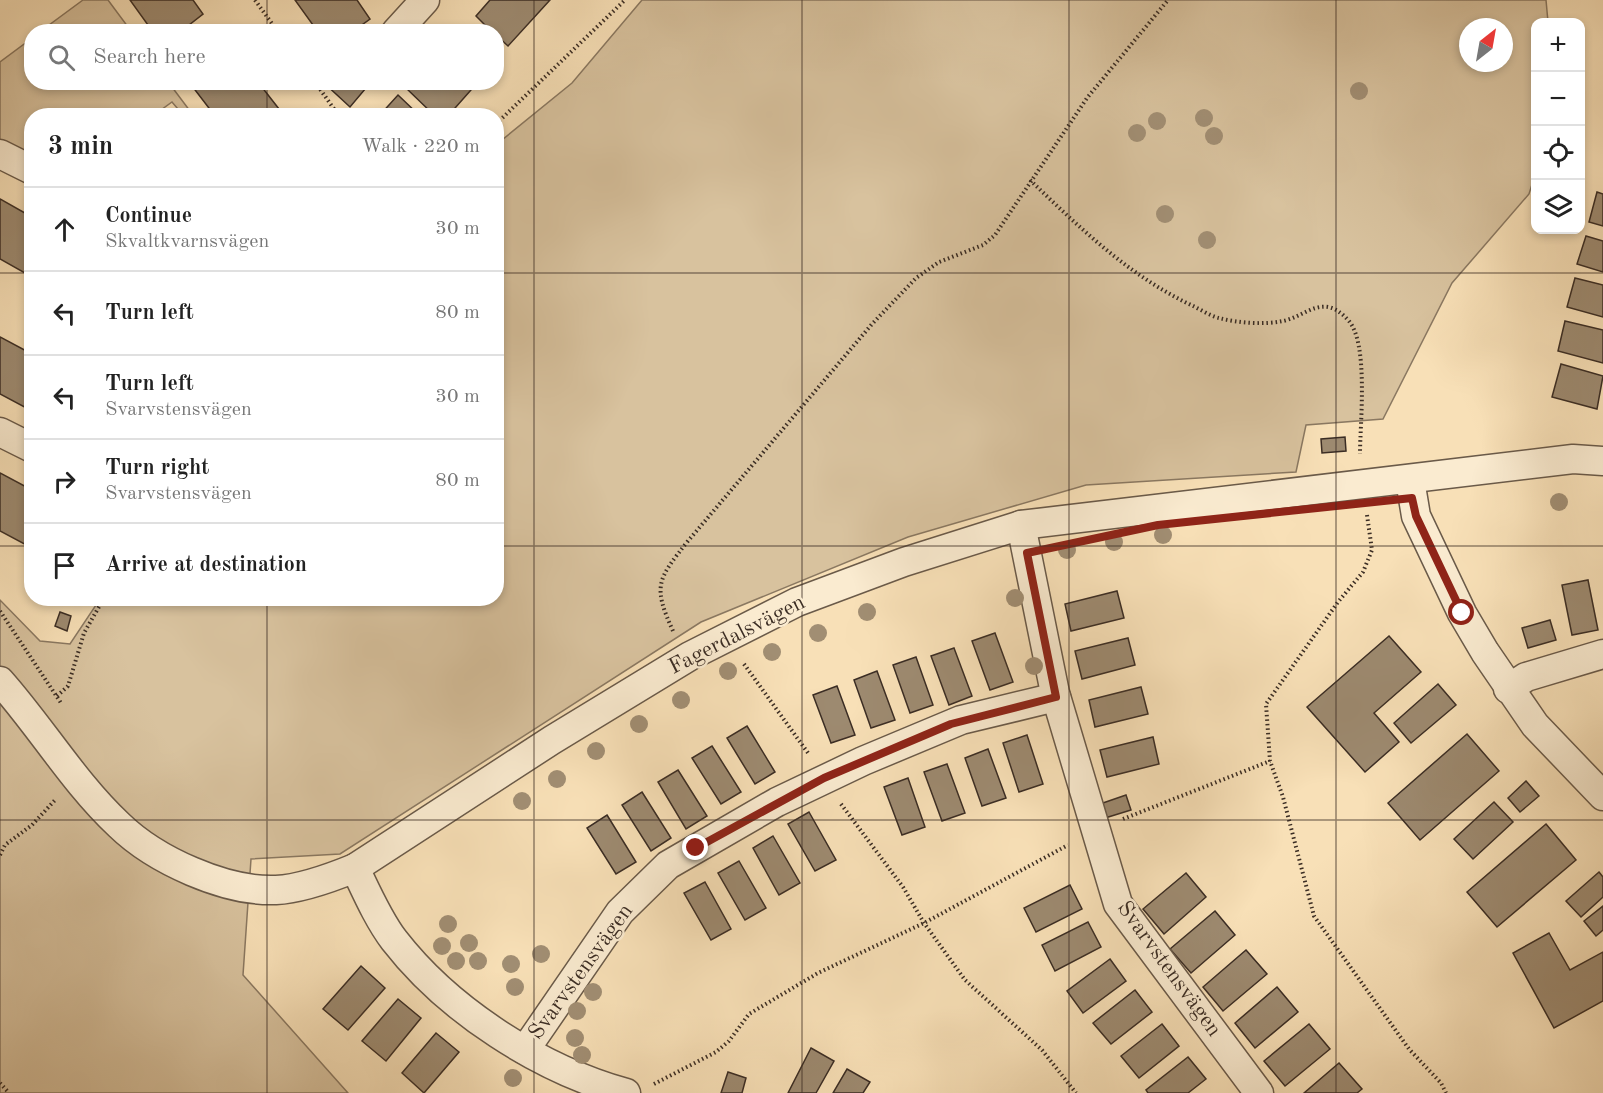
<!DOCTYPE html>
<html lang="en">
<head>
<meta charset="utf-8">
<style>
  body { margin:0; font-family:"Old Standard TT",serif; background:#f6f6f6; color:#222 }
  .controls { position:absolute; right:18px; top:18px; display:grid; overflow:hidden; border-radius:12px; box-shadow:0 3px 9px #0003 }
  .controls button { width:54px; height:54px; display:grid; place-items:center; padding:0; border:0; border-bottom:2px solid #e0e0e0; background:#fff; color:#222; font:30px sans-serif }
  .compass { position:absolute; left:1459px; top:18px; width:54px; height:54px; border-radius:50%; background:#fff; box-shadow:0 3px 9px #0003; rotate:31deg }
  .stop { position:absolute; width:18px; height:18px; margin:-14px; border:4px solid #8f2418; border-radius:50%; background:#fff }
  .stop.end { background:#8f2418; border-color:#fff; box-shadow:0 2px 6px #0008 }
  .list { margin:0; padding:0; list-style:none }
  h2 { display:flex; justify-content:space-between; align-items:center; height:78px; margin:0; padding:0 24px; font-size:26px }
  h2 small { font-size:20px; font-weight:400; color:#767676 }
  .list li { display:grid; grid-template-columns:39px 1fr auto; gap:18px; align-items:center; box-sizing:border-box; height:84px; padding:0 24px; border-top:2px solid #e0e0e0 }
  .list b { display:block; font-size:22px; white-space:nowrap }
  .list p { margin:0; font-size:20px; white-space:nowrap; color:#767676 }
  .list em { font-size:20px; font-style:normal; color:#767676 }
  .icon { flex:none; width:33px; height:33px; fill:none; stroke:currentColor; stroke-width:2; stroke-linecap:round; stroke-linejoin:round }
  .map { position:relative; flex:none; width:1603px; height:1093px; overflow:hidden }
  .search { position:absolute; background:#fff; box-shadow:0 3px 9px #0003; left:24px; top:24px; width:480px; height:66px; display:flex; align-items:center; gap:15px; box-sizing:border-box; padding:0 21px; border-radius:24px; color:#767676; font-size:22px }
  .panel { position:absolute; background:#fff; box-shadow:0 3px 9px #0003; left:24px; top:108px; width:480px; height:498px; border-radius:24px }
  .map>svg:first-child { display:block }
  .green { fill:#d8c29e; stroke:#8a7861; stroke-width:1.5; fill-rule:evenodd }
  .building { fill:#9d8a70; stroke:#3b2d24; stroke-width:1.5 }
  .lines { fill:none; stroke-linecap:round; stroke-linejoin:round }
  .street-casing { stroke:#6a5a49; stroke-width:31 }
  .path { stroke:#3b2d24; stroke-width:4; stroke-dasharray:1.5 3; stroke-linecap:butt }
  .street { stroke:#faebd0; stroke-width:28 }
  .tree { fill:#a18e73 }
  .route { stroke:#8f2418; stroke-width:8 }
  .grid { fill:none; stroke:#3b2d24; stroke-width:1.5; stroke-opacity:0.55 }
  .labels { text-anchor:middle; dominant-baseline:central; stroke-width:5; stroke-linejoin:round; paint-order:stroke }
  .street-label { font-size:22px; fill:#3b2d24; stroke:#faebd0 }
</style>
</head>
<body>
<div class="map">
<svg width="1603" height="1093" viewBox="0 0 1603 1093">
  <rect width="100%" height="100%" fill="#f8e0b7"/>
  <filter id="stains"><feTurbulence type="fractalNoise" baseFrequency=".00333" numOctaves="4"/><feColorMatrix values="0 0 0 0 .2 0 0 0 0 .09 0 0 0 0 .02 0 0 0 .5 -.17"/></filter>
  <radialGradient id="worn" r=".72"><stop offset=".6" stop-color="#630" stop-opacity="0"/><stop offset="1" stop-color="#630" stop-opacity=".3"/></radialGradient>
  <g class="green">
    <polygon points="83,0 108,0 131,31 41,31"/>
    <path d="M642 0H1546L1548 22H1536V172L1529 194 1452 283 1383 419 1306 425 1296 472 1086 485 908 537 701 622 340 854 251 859 243 975 348 1093H0V600L40 641 70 644 100 599 496 598 497 144 572 83ZM1468 27H1504V63H1468Z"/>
    <polygon points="31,39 32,82 169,83 193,115 183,115 172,102 154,115 32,116 31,157 0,141 0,62"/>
  </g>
  <g class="building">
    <polygon points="130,0 193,0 203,14 180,32 153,32"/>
    <polygon points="295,0 357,0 370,19 352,32 318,32"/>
    <polygon points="490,0 550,0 508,46 496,35 496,32 492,32 476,16"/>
    <polygon points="189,82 258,82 279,109 271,116 215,116"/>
    <polygon points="323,82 371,82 350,107"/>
    <polygon points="413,82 478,82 448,116 435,116 407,89"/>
    <polygon points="398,95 420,116 379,116"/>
    <polygon points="1597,192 1603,194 1603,226 1589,222"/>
    <polygon points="0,199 32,217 32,277 0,259"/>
    <polygon points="1586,236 1603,241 1603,272 1577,264"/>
    <polygon points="1575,278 1603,285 1603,317 1567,307"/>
    <polygon points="1565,321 1603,330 1603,363 1558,351"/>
    <polygon points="0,337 32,354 32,411 0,394"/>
    <polygon points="1561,364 1603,376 1597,409 1552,397"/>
    <polygon points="1345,437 1346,451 1322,453 1321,439"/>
    <polygon points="0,473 32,490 32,548 0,531"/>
    <polygon points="1588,580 1598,630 1572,635 1562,585"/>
    <polygon points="1117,591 1124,618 1071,631 1065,604"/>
    <polygon points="60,612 71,616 67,631 55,626"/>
    <polygon points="1550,620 1556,640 1528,648 1522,628"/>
    <polygon points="995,633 1013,682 990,690 972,641"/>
    <polygon points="1389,636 1421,672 1374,713 1399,742 1365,772 1307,707"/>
    <polygon points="1128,638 1135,665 1082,679 1075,651"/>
    <polygon points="954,648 972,696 949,705 931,656"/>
    <polygon points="916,657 933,705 910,713 893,665"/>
    <polygon points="877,671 895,720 871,728 854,680"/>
    <polygon points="1438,684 1456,705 1411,743 1394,723"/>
    <polygon points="837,686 855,735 831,743 813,695"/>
    <polygon points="1141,687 1148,714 1095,727 1089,700"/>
    <polygon points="747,726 775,772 755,784 727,738"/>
    <polygon points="1467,734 1499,771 1420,840 1388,803"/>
    <polygon points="1027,735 1043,784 1019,792 1003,743"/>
    <polygon points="1153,737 1159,764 1107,777 1100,750"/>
    <polygon points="712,746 741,792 721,804 692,758"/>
    <polygon points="988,749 1006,798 982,806 965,758"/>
    <polygon points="947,764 965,813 942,821 924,772"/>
    <polygon points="678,770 707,816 686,829 658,782"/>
    <polygon points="908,778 925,827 902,835 884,787"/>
    <polygon points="1526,781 1539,796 1520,812 1508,798"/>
    <polygon points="642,792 671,838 651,851 622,805"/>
    <polygon points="1126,795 1131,810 1105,818 1100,804"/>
    <polygon points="1494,802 1513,822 1473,859 1454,839"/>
    <polygon points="809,812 836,860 815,871 788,824"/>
    <polygon points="607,815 636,862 616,874 587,828"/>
    <polygon points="1546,824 1576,860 1497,927 1467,892"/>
    <polygon points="773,836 800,883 779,895 753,848"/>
    <polygon points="739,861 766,908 745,920 718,873"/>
    <polygon points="1599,872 1603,877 1603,897 1581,917 1566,901"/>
    <polygon points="1186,873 1206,897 1164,934 1143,909"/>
    <polygon points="705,882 731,929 711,940 684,893"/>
    <polygon points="1070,885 1082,909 1036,932 1024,908"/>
    <polygon points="1603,906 1603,930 1596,936 1584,921"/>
    <polygon points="1215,911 1235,935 1191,973 1170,949"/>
    <polygon points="1088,922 1101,947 1055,971 1042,945"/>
    <polygon points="1549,933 1570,970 1603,952 1603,1001 1554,1028 1513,953"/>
    <polygon points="1246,950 1267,974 1223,1011 1203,987"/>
    <polygon points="1110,959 1126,981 1083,1013 1067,991"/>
    <polygon points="361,966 385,988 348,1030 323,1009"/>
    <polygon points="1277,987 1298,1012 1255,1048 1235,1023"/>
    <polygon points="1135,990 1152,1012 1111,1044 1093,1023"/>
    <polygon points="398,999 421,1018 386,1061 362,1041"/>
    <polygon points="1162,1024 1179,1046 1139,1078 1121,1056"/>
    <polygon points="1309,1024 1330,1049 1285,1086 1264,1061"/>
    <polygon points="436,1033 459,1052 424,1093 402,1073"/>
    <polygon points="811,1048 834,1061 816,1093 788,1093"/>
    <polygon points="1188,1057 1206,1079 1188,1093 1148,1093 1146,1090"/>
    <polygon points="1339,1063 1362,1089 1357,1093 1304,1093"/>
    <polygon points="847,1069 870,1082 863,1093 833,1093"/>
    <polygon points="728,1072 746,1078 742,1093 721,1093"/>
  </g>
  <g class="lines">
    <g class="street-casing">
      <g id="street">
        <polyline points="396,32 425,0"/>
        <polyline points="0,154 32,170"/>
        <polyline points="0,432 32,448"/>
        <polyline points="1410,480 1416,516 1462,613 1485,652 1535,725 1603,796"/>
        <polyline points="1021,525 1055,693 1118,904 1259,1093"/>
        <path d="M0 681C41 727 74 783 119 825 155 860 225 892 276 890 299 889 333 877 355 868L552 740 690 656 797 602 904 562 1021 525 1573 459 1603 461"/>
        <polyline points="1508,689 1526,677 1603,654"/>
        <path d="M355 868C366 891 378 919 394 940 449 1011 540 1069 626 1093"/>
        <polyline points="525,1050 620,912 668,865 777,802 863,761 961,720 1056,697"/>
      </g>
    </g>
    <g class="path">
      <polyline points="255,0 278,32"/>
      <polyline points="315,82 339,116"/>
      <polyline points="496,124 625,0"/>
      <path d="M1030 180C1079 227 1128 275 1191 305 1200 309 1210 316 1219 318 1238 323 1264 325 1283 321 1307 316 1323 292 1348 320 1369 342 1360 423 1360 454"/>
      <polyline points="1367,515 1372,550 1363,572 1338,602 1266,704 1270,761 1283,797 1314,916 1409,1049 1441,1083 1446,1093"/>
      <polyline points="0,611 61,703"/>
      <path d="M673 631C652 585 658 579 688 541L872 324 916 278 939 262 983 245 995 235 1087 98 1168 0"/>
      <polyline points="744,664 808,753"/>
      <polyline points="57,696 68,686 84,633 104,598"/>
      <polyline points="841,804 903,887 924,923 965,980 1042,1050 1076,1093"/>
      <polyline points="1123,819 1270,761"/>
      <polyline points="0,855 5,845 32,825 56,799"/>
      <polyline points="0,1083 9,1093"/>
      <polyline points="654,1084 716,1052 729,1041 749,1014 818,973 924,923 1068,845"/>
    </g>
    <use href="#street" class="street"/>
  </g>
  <g class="tree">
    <circle cx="1359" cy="91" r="9"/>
    <circle cx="1204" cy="118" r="9"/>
    <circle cx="1157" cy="121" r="9"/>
    <circle cx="1137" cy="133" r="9"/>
    <circle cx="1214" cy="136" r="9"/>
    <circle cx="1165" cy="214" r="9"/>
    <circle cx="1207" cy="240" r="9"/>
    <circle cx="1559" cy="502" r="9"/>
    <circle cx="1163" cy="535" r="9"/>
    <circle cx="1114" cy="542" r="9"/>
    <circle cx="1067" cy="550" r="9"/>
    <circle cx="1015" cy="598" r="9"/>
    <circle cx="867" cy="612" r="9"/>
    <circle cx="818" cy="633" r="9"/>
    <circle cx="772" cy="652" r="9"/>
    <circle cx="1034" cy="666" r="9"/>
    <circle cx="728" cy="671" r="9"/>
    <circle cx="681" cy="700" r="9"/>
    <circle cx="639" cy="724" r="9"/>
    <circle cx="596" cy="751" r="9"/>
    <circle cx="557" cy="779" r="9"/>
    <circle cx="522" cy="801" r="9"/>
    <circle cx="448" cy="924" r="9"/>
    <circle cx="469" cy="943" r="9"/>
    <circle cx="442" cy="946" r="9"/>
    <circle cx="541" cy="954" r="9"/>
    <circle cx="456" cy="961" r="9"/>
    <circle cx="478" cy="961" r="9"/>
    <circle cx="511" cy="964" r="9"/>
    <circle cx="515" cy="987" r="9"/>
    <circle cx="593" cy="992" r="9"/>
    <circle cx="577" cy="1011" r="9"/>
    <circle cx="575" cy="1038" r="9"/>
    <circle cx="582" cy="1055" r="9"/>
    <circle cx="513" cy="1078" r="9"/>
  </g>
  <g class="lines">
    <polyline class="route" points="696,848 824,778 951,724 1056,697 1027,553 1158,525 1412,498 1416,516 1462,613"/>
  </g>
  <path class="grid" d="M267 0V32M534 0V1093M802 0V1093M1069 0V1093M1336 0V1093M267 82V116M0 273H32M496 273H1603M0 546H32M496 546H1603M267 598V1093M0 820H1603"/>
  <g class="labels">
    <g class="street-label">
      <text transform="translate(737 635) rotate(-27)">Fagerdalsvägen</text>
      <text transform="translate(1169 969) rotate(54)">Svarvstensvägen</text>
      <text transform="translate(581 972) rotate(-54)">Svarvstensvägen</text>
    </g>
  </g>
  <rect width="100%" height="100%" filter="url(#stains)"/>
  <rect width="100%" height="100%" fill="url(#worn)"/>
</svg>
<div class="controls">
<button>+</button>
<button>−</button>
<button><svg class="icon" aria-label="locate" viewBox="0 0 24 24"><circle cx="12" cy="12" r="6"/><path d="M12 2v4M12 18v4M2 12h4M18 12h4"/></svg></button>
<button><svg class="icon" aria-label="layers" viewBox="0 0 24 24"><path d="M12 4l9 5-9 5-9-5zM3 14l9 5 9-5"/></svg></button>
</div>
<svg class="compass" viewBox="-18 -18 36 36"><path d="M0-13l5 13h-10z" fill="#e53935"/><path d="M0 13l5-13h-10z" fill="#767676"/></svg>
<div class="stop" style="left:1462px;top:613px"></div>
<div class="stop end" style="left:696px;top:848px"></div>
<div class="search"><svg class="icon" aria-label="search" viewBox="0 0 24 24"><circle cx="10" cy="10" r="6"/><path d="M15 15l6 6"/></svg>Search here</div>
<section class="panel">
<h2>3 min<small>Walk · 220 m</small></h2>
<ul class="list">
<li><svg class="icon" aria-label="ahead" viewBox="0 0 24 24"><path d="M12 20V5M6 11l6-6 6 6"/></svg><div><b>Continue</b><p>Skvaltkvarnsvägen</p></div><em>30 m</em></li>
<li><svg class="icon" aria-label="left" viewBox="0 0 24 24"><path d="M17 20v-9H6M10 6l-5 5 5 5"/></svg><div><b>Turn left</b></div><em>80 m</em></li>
<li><svg class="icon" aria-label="left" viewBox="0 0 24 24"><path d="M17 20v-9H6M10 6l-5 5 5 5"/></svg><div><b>Turn left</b><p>Svarvstensvägen</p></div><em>30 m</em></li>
<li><svg class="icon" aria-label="right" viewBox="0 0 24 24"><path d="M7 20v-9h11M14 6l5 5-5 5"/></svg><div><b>Turn right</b><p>Svarvstensvägen</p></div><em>80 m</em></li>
<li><svg class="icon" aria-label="arrive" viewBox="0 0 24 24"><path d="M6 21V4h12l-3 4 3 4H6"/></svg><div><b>Arrive at destination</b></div></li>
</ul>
</section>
</div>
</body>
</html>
